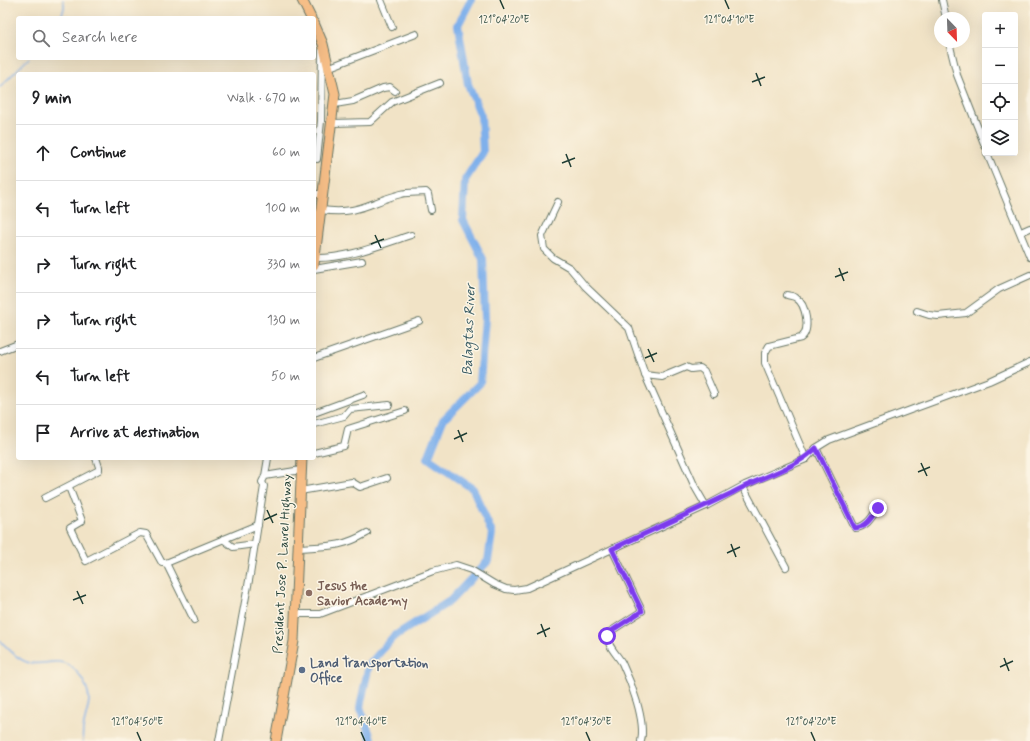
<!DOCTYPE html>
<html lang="en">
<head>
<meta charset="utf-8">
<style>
  body { margin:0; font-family:Mynerve,sans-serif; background:#f6f6f6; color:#202124 }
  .controls { position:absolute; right:12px; top:12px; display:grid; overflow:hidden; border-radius:4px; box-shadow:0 4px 16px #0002 }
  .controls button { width:36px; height:36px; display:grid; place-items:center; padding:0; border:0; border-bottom:1px solid #e0e0e0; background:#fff; color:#202124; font:20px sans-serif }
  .compass { position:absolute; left:934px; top:12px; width:36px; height:36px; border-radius:50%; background:#fff; box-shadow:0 4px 16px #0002; rotate:157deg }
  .stop { position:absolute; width:12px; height:12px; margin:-9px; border:3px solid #7c3aed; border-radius:50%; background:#fff }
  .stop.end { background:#7c3aed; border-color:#fff; box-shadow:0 1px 4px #0008 }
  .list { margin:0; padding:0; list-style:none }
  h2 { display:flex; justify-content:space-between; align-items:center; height:52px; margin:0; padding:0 16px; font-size:17px }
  h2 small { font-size:13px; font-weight:400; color:#757577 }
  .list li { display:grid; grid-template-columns:26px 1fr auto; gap:12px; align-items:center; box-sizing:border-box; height:56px; padding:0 16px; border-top:1px solid #e0e0e0 }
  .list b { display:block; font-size:15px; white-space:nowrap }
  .list em { font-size:13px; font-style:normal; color:#757577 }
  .icon { flex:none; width:22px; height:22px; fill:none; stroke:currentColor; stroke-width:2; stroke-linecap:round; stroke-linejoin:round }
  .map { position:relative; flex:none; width:1030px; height:741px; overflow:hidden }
  .search { position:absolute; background:#fff; box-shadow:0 4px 16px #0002; left:16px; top:16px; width:300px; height:44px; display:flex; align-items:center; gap:10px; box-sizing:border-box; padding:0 14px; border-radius:4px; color:#757577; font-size:15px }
  .panel { position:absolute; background:#fff; box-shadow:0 4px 16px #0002; left:16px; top:72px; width:300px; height:388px; border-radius:4px }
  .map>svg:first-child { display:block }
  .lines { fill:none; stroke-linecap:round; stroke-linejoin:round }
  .stream { stroke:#7fb0eb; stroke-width:1.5 }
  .river { stroke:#7fb0eb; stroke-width:8 }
  .minor-casing { stroke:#687767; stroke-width:8 }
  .highway-casing { stroke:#687767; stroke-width:11 }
  .minor { stroke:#fff; stroke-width:6 }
  .highway { stroke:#f6be87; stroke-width:9 }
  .route { stroke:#7c3aed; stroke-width:5 }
  .ticks { fill:none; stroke:#1f3d34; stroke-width:1.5 }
  .education-dot { fill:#8d6e63; stroke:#fcf5e5; stroke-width:1.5 }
  .service-dot { fill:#5c6f8a; stroke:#fcf5e5; stroke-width:1.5 }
  .labels { text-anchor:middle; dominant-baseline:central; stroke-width:3; stroke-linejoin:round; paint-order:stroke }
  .street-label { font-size:13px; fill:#1f3d34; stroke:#fcf5e5 }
  .education-label { font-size:13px; font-weight:bold; fill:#785e54; stroke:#fcf5e5; text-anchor:start }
  .service-label { font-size:13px; font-weight:bold; fill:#4e5e75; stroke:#fcf5e5; text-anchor:start }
  .water-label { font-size:14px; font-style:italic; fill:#375a62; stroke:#fcf5e5 }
  .ticks-label { font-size:10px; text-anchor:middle; fill:#1f3d34; stroke:#fcf5e5; stroke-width:3; stroke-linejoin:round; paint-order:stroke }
</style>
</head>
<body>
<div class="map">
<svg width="1030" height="741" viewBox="0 0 1030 741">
  <rect width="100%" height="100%" fill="#fcf5e5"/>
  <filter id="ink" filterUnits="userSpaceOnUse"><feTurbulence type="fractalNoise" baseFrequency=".025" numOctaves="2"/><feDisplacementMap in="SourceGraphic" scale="8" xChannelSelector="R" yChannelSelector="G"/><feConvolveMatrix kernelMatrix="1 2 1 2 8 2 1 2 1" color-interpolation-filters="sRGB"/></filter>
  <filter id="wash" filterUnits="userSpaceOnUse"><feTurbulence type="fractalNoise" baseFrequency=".012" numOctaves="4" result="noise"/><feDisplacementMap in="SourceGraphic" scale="16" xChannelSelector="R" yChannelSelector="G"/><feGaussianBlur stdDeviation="0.9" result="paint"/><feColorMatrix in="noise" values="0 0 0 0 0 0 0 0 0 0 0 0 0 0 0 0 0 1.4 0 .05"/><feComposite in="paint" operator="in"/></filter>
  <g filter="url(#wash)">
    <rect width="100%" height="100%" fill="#f1e3c6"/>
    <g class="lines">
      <g class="stream">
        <path d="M60 18C63 13 66 6 63 0"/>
        <polyline points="0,87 29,58"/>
        <path d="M0 641C10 649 16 659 29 663 39 665 50 661 60 662 75 664 88 684 89 699 89 713 80 726 83 741"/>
      </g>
      <polyline class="river" points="372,741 360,707 369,665 393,637 450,601 488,561 492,533 473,489 428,458 443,420 480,383 485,318 483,259 463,220 465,180 483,152 481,116 468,84 458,25 471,0"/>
    </g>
  </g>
  <g filter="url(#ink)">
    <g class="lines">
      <g class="minor-casing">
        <g id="minor">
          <polyline points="381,0 392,27"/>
          <polyline points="942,0 946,18"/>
          <polyline points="949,42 957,75 985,146"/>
          <polyline points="330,67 416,34"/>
          <polyline points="335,104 353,101 383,88 390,87 395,91"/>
          <polyline points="333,123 370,122 392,102 440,83"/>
          <polyline points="987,153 1030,257"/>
          <polyline points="317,159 321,121 322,51"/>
          <polyline points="314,194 323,194"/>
          <polyline points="558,202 542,236 544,249 553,258 570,268 585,286 629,328 645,375 695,487 706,506"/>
          <path d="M321 210C360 215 367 203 401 194 409 192 418 193 426 192L428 194 431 210"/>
          <polyline points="1021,232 1030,228"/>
          <path d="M314 258C347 259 380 245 411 235"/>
          <polyline points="314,269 362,261"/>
          <path d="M787 295C790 296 794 296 796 298 806 304 811 330 801 338L769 346 765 353V363L806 459"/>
          <polyline points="917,311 929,315 938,316 966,313 999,289 1030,275"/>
          <polyline points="0,351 18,344"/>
          <polyline points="314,358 419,321"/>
          <polyline points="645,375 662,377 686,367 691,369 700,368 704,371 714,394"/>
          <polyline points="314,413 363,395"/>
          <polyline points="314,424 344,416 350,409 389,405"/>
          <path d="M816 448 855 528C867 527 872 517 878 508"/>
          <polyline points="314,453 344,446 348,429 405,411"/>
          <polyline points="265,476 268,458"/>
          <polyline points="69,487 82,521 70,528 86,561 140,533 146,534 162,563 166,563 258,525"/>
          <polyline points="743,487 786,567"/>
          <polyline points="300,491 352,482 360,487 387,478"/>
          <polyline points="45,498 99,470 99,467 96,458"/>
          <polyline points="223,539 233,547 255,544"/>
          <path d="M298 548C327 546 341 548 367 533"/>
          <path d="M612 549 642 611 608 633C605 644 617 654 622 663 631 682 646 721 641 741"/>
          <polyline points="166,563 194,620"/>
          <polyline points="296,614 320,614 433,571 456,565 471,570 494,584 506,589 514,590 527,588 706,506 745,485 806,459 816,448 829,440 989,381 1030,362"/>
          <polyline points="219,741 250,575 264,486 262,482 265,476 301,470"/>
        </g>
      </g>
      <g class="highway-casing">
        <g id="highway">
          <polyline points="302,0 311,18"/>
          <polyline points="314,23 323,44 335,94 314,265"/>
          <polyline points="276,741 294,641 302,458"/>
        </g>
      </g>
      <use href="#minor" class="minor"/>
      <use href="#highway" class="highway"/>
    </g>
  </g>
  <g class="lines" filter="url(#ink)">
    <path class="route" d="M607 636 608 633 642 611 612 549 732 493C759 477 794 470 816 448L855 528C867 527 872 517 878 508"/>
  </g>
  <path class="ticks" d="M500 0 504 9M725 0 729 9M756 73 761 86M752 82 765 77M566 154 571 167M562 163 575 158M375 235 381 248M371 244 384 239M839 268 844 281M835 277 848 272M648 349 654 362M645 358 657 353M458 430 463 442M454 439 467 433M921 463 927 476M918 472 930 467M267 510 273 523M264 520 277 514M731 544 736 557M727 553 740 547M77 591 83 604M73 600 86 595M541 624 546 637M537 634 550 628M1004 658 1009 671M1000 667 1013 661M137 732 141 741M361 732 365 741M586 732 590 741M811 732 815 741"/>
  <circle class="education-dot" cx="309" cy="593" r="4"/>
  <circle class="service-dot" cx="302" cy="670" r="4"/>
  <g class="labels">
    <g class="street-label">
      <text transform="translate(283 564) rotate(-87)">President Jose P. Laurel Highway</text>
    </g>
    <g class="education-label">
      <text x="317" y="586">Jesus the<tspan x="317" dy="15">Savior Academy</tspan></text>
    </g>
    <g class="service-label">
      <text x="310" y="663">Land Transportation<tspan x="310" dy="15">Office</tspan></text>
    </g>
    <g class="water-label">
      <text transform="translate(469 330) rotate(-88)">Balagtas River</text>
    </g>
  </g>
  <g class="ticks-label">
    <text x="504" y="23">121°04'20"E</text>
    <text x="729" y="23">121°04'10"E</text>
    <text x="137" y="725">121°04'50"E</text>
    <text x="361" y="725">121°04'40"E</text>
    <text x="586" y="725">121°04'30"E</text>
    <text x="811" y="725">121°04'20"E</text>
  </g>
</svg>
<div class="controls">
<button>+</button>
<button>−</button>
<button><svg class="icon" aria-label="locate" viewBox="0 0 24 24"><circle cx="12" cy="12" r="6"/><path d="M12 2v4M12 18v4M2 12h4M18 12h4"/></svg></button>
<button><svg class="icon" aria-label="layers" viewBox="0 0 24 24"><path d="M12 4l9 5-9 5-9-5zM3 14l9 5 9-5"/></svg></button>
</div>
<svg class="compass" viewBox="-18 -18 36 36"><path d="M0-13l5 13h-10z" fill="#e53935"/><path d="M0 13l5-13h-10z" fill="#757577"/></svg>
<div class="stop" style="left:607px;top:636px"></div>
<div class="stop end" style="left:878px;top:508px"></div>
<div class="search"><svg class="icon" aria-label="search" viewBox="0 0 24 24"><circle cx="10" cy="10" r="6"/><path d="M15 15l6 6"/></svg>Search here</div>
<section class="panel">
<h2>9 min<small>Walk · 670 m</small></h2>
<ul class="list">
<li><svg class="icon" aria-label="ahead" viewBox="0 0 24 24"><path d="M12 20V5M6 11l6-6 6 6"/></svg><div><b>Continue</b></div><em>60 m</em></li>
<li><svg class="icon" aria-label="left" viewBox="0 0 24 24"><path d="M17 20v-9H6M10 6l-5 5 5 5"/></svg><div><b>Turn left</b></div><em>100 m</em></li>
<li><svg class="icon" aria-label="right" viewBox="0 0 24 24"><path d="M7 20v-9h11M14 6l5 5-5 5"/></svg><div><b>Turn right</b></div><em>330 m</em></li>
<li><svg class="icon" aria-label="right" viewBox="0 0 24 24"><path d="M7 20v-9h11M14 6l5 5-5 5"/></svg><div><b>Turn right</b></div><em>130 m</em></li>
<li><svg class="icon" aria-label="left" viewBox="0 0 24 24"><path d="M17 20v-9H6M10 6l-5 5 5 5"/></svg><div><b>Turn left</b></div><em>50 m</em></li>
<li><svg class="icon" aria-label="arrive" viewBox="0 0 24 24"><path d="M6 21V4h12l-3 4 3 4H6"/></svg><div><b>Arrive at destination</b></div></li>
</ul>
</section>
</div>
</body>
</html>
